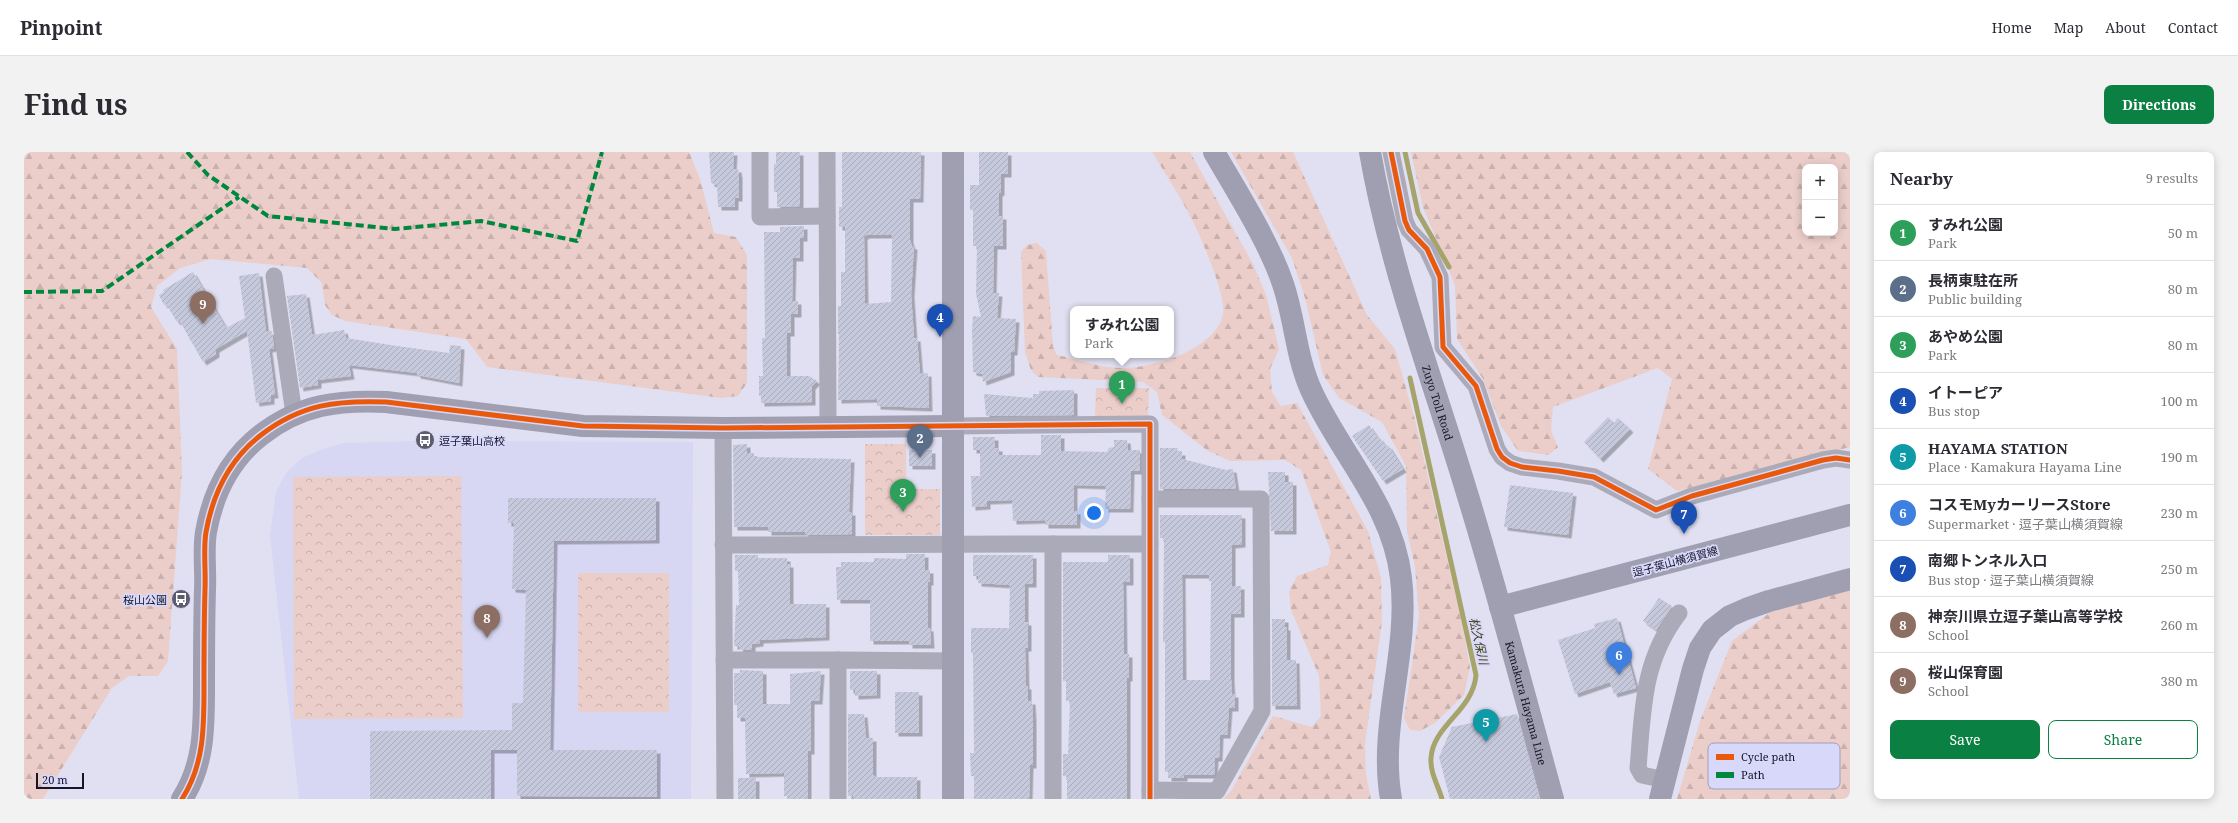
<!DOCTYPE html>
<html lang="en">
<head>
<meta charset="utf-8">
<style>
  body { margin:0; font-family:"Noto Serif","Noto Sans JP",serif; background:#f2f2f3; color:#2b2b33 }
  .controls { position:absolute; right:12px; top:12px; display:grid; overflow:hidden; border-radius:8px; box-shadow:0 2px 10px #0003 }
  .controls button { width:36px; height:36px; display:grid; place-items:center; padding:0; border:0; border-bottom:1px solid #e1e1e2; background:#fff; color:#2b2b33; font:20px sans-serif }
  .scale { position:absolute; left:12px; bottom:10px; width:48px; box-sizing:border-box; padding-left:4px; border:2px solid #161529; border-top:0; font-size:11px; line-height:14px; white-space:nowrap; color:#161529; -webkit-text-stroke:3px #d8d8fa; paint-order:stroke }
  .you { position:absolute; left:1070px; top:361px; width:14px; height:14px; margin:-10px; border:3px solid #fff; border-radius:50%; background:#1a73e8; box-shadow:0 0 0 6px #1a73e833 }
  .badge { display:grid; place-items:center; width:26px; height:26px; border-radius:50%; background:#0b8043; color:#fff; font-size:13px; font-weight:700 }
  .pin { position:absolute; translate:-50% -33px; filter:drop-shadow(0 1px 2px #0008) }
  .pin::after { content:''; position:absolute; top:21px; width:14px; height:12px; background:inherit; clip-path:polygon(0 0,100% 0,50% 100%) }
  .popup { position:absolute; left:1046px; top:154px; width:104px; height:52px; box-sizing:border-box; display:grid; place-content:center; border-radius:8px; background:#fff; filter:drop-shadow(0 1px 3px #0005); font-size:13px; white-space:nowrap; color:#7c7c81 }
  .popup b { font-size:15px; color:#2b2b33 }
  .popup::after { content:''; position:absolute; left:50%; top:100%; margin-left:-8px; border:8px solid transparent; border-top-color:#fff }
  .list { margin:0; padding:0; list-style:none }
  h2 { display:flex; justify-content:space-between; align-items:center; height:52px; margin:0; padding:0 16px; font-size:17px }
  h2 small { font-size:13px; font-weight:400; color:#7c7c81 }
  .list li { display:grid; grid-template-columns:26px 1fr auto; gap:12px; align-items:center; box-sizing:border-box; height:56px; padding:0 16px; border-top:1px solid #e1e1e2 }
  .list b { display:block; font-size:15px; white-space:nowrap }
  .list p { margin:0; font-size:13px; white-space:nowrap; color:#7c7c81 }
  .list em { font-size:13px; font-style:normal; color:#7c7c81 }
  .actions { display:flex; gap:8px; padding:12px 16px }
  .actions a { flex:1; padding:9px 0; border:1px solid #0b8043; border-radius:8px; text-align:center; font-size:14px; color:#0b8043 }
  .actions .main { background:#0b8043; color:#fff }
  .map { position:relative; flex:none; width:1826px; height:647px; overflow:hidden; border-radius:8px }
  header { display:flex; align-items:center; gap:24px; box-sizing:border-box; height:56px; padding:0 20px; background:#fff; border-bottom:1px solid #e1e1e2 }
  header strong { font-size:19px }
  nav { display:flex; gap:22px; margin-inline-start:auto; font-size:14px }
  .intro { display:flex; align-items:center; justify-content:space-between; box-sizing:border-box; height:96px; padding:0 24px }
  h1 { margin:0; font-size:28px }
  .button { padding:10px 18px; border-radius:8px; background:#0b8043; color:#fff; font-size:14px; font-weight:700 }
  main { display:flex; gap:24px; padding:0 24px }
  aside { flex:1; background:#fff; border-radius:8px; box-shadow:0 2px 10px #0003 }
  .map>svg:first-child { display:block }
  .built { fill:#d7d6f3 }
  .forest { fill:url(#forest-firs); fill-rule:evenodd }
  .park { fill:url(#park-crowns) }
  .lines { fill:none; stroke-linecap:round; stroke-linejoin:round }
  .stream { stroke:#a7a46b; stroke-width:5 }
  .building { fill:url(#building-hatch); fill-rule:evenodd; filter:url(#shadow) }
  .street { stroke:#aaaab8; stroke-width:17 }
  .secondary { stroke:#a09fb1; stroke-width:22 }
  .quiet { stroke:#00873e; stroke-width:4; stroke-dasharray:8 4; stroke-linecap:butt }
  .cycleway-casing { stroke:#d8d8fa; stroke-width:8 }
  .cycleway { stroke:#e8590c; stroke-width:5 }
  .labels { text-anchor:middle; dominant-baseline:central; stroke-width:3.5; stroke-linejoin:round; paint-order:stroke }
  .street-label { font-size:11px; fill:#161529; stroke:#d8d8fa }
  .poi-label { font-size:11px; fill:#161529; stroke:#d8d8fa; text-anchor:start }
  .water-label { font-size:12px; font-style:italic; fill:#454313; stroke:#d8d8fa }
  .key { fill:#d8d8fa; stroke:#9e9ebb; stroke-width:1 }
  .key-label { font-size:11px; fill:#161529 }
</style>
</head>
<body>
<header>
<strong>Pinpoint</strong>
<nav><a>Home</a><a>Map</a><a>About</a><a>Contact</a></nav>
</header>
<div class="intro"><h1>Find us</h1><a class="button">Directions</a></div>
<main>
<div class="map">
<svg width="1826" height="647" viewBox="0 0 1826 647">
  <defs>
    <pattern id="forest-firs" width="22" height="20" patternUnits="userSpaceOnUse"><rect width="22" height="20" fill="#ebcec9"/><path d="M5 1l3.5 6h-7zM16 11l3.5 6h-7z" fill="#c9b0ad"/></pattern>
    <pattern id="park-crowns" width="20" height="18" patternUnits="userSpaceOnUse"><rect width="20" height="18" fill="#ebcec9"/><path d="M2 6a3 3 0 1 1 6 0M12 15a3 3 0 1 1 6 0" fill="none" stroke="#c9b0ad"/></pattern>
    <pattern id="building-hatch" width="6" height="6" patternUnits="userSpaceOnUse"><rect width="6" height="6" fill="#c6c9db"/><path d="M-1 1l2-2M0 6l6-6M5 7l2-2" fill="none" stroke="#a9acbc"/></pattern>
    <filter id="shadow"><feDropShadow dx="3.5" dy="3.5" stdDeviation="0" flood-color="#0004"/></filter>
  </defs>
  <rect width="100%" height="100%" fill="#e0e0f2"/>
  <polygon class="built" points="392,289 669,290 667,647 275,647 246,383 252,340 262,321 278,306 299,297 320,291"/>
  <g class="forest">
    <polygon points="0,0 665,0 676,27 690,81 712,85 723,103 723,231 714,244 697,246 463,215 442,187 321,169 308,163 301,153 298,131 283,116 187,107 156,116 133,134 127,155 153,197 158,319 144,509 134,524 105,524 88,536 19,647 0,647"/>
    <path d="M1128 0H1166L1229 112 1242 143 1255 197 1246 217 1248 240 1257 254 1273 251 1344 379 1357 426 1358 469 1341 592 1342 623 1347 647H1199L1207 639 1249 564 1288 575 1297 564 1295 524 1267 458 1265 440 1273 424 1304 413 1307 400 1277 318 1261 308 1206 309 1184 299 1138 263 1133 240 1119 230 1014 225 1007 218 1001 200 997 100 1003 93 1013 91 1022 99 1029 195 1033 203C1053 207 1076 216 1096 216 1127 217 1192 198 1199 162 1203 144 1174 78 1164 60 1153 39 1140 20 1128 0Z"/>
    <polygon points="1207,0 1269,0 1343,163 1371,197 1391,268 1437,467 1446,515 1440,543 1411,571 1396,579 1386,578 1380,566 1395,464 1391,415 1383,379 1382,314 1358,270 1315,246 1299,223 1281,146 1268,106"/>
    <path d="M1387 0H1826V295L1653 339 1624 317 1648 227 1634 216 1529 255 1527 279 1534 295 1525 303 1494 299 1477 274 1459 227 1433 187 1431 133 1399 55ZM1781 15H1811V81H1781Z"/>
    <polygon points="1826,436 1826,647 1653,647 1676,569 1708,489 1772,441"/>
  </g>
  <g class="park">
    <polygon points="1072,236 1125,236 1124,268 1071,267"/>
    <polygon points="841,292 882,292 882,337 916,337 916,383 841,383"/>
    <polygon points="437,324 439,566 270,567 269,325"/>
    <rect x="554" y="421" width="91" height="139"/>
  </g>
  <g class="lines">
    <g class="stream">
      <polyline points="1381,0 1394,61 1425,115"/>
      <path d="M1386 226 1452 523C1449 559 1409 573 1407 606 1406 621 1414 633 1418 647"/>
    </g>
  </g>
  <g class="building">
    <polygon points="685,0 710,0 709,17 714,17 715,23 715,46 711,46 711,55 694,55 693,33 687,31"/>
    <polygon points="752,0 776,0 776,54 753,55 753,40 750,40 750,12 752,12"/>
    <path d="M818 0H897L896 47H886V88L888 94H890L887 142 890 186H893L896 222 904 221 905 256 853 254V247L814 248 815 182H814V154H817V120H821V75H815V55H818ZM843 83H868L867 150 841 152 840 84Z"/>
    <polygon points="955,0 984,0 984,22 977,22 977,40 975,41 975,64 979,64 979,94 970,94 969,141 975,141 973,166 992,167 990,200 987,200 987,220 959,230 958,222 949,220 948,179 949,164 957,165 952,142 953,94 949,94 949,58 946,58 946,33 955,33"/>
    <polygon points="780,74 780,86 776,86 776,106 769,106 768,149 774,149 774,162 767,162 767,181 763,181 763,224 785,224 793,229 788,234 788,250 737,251 737,244 735,244 735,224 739,224 738,186 741,186 740,80 756,80 756,75"/>
    <polygon points="169,120 202,176 221,166 215,124 235,121 242,180 248,179 250,196 245,197 251,243 247,243 247,249 232,251 223,179 192,197 192,202 179,210 155,168 153,170 142,152 140,153 135,143 140,140 139,138"/>
    <polygon points="282,142 288,183 320,178 322,186 373,194 425,201 426,193 437,194 435,231 393,223 393,221 325,213 327,224 294,228 294,233 276,236 263,144"/>
    <polygon points="1050,238 1050,263 962,264 960,242 1009,246 1009,242 1015,242 1015,239"/>
    <polygon points="1584,265 1590,271 1594,266 1606,277 1576,307 1560,290"/>
    <polygon points="1345,273 1354,286 1355,285 1362,295 1364,293 1379,317 1359,329 1328,284"/>
    <polygon points="1017,283 1037,283 1037,299 1083,300 1085,296 1090,295 1090,288 1103,288 1104,298 1116,298 1116,319 1107,319 1106,357 1081,357 1082,334 1050,333 1050,359 1053,359 1053,373 1021,373 1021,368 989,369 988,348 963,349 963,354 948,355 947,324 956,324 956,298 949,298 949,285 971,285 971,296 975,296 975,303 1017,303"/>
    <polygon points="723,292 723,301 730,301 730,305 827,307 825,360 828,360 828,382 781,383 781,380 744,380 744,375 710,375 709,293"/>
    <polygon points="1136,296 1154,296 1153,300 1158,300 1158,307 1202,318 1209,317 1212,337 1136,337"/>
    <rect x="885" y="298" width="23" height="16"/>
    <polygon points="1244,320 1261,320 1261,330 1269,330 1269,379 1247,379"/>
    <polygon points="1486,333 1549,341 1544,383 1480,375"/>
    <polygon points="484,346 632,346 632,388 530,389 526,598 633,598 633,645 493,644 493,598 467,598 467,647 346,647 346,579 488,578 488,551 499,551 502,438 488,437 490,371 484,371"/>
    <path d="M1136 363H1218V392L1208 393V434H1217V462H1207V527L1208 542H1211V556H1205L1203 583H1196L1195 606H1191L1190 623H1160V626H1144V620H1141V490H1139L1140 386H1136ZM1158 423H1185V429H1187L1186 528H1159Z"/>
    <polygon points="882,402 901,402 901,418 906,418 906,430 904,430 904,476 906,476 907,493 885,493 885,489 846,489 846,448 813,448 812,415 817,415 817,410 850,410 850,406 882,407"/>
    <polygon points="711,403 734,403 734,406 763,406 763,412 766,412 766,452 802,452 802,485 736,488 736,491 728,492 728,498 716,498 715,494 710,494 712,453 715,453 714,419 711,419"/>
    <polygon points="949,403 1009,403 1009,432 1001,432 1001,470 1004,470 1004,496 1001,496 1002,534 1004,534 1004,549 1008,549 1009,566 1009,613 1006,613 1005,647 950,647 950,624 947,624 946,601 950,601 949,501 947,501 947,476 985,476 986,433 954,431 954,424 949,424"/>
    <polygon points="1084,403 1106,403 1106,430 1099,430 1100,502 1105,502 1105,526 1103,526 1103,647 1043,647 1043,624 1039,624 1039,602 1044,602 1046,549 1042,549 1042,529 1039,529 1039,410 1084,410"/>
    <polygon points="1635,446 1648,454 1632,478 1619,469"/>
    <polygon points="1593,466 1612,536 1590,542 1586,530 1551,542 1534,488 1571,476 1570,472"/>
    <polygon points="1248,467 1261,467 1261,475 1263,475 1263,508 1272,508 1273,554 1248,554"/>
    <polygon points="716,518 739,519 739,552 766,552 766,522 797,519 795,549 787,549 787,599 784,599 784,647 764,647 764,644 760,644 760,621 722,622 721,566 713,566 713,553 710,553 710,521 716,521"/>
    <polygon points="826,519 853,519 853,543 831,544 831,538 826,538"/>
    <rect x="871" y="540" width="24" height="41"/>
    <polygon points="824,562 840,562 842,586 849,586 849,623 852,625 893,625 893,647 829,647 829,643 824,644"/>
    <polygon points="1493,562 1516,647 1426,647 1415,605 1428,575"/>
    <rect x="714" y="626" width="18" height="21"/>
  </g>
  <g class="lines">
    <g class="street">
      <polyline points="736,0 736,65 803,64"/>
      <polyline points="803,0 804,275"/>
      <polyline points="1367,0 1381,69 1385,78 1403,97 1416,125 1419,195 1452,234 1473,297 1478,305 1486,311 1498,315 1534,319 1570,325 1632,358 1668,344 1799,308 1812,306 1826,308"/>
      <polyline points="250,124 270,262"/>
      <polyline points="929,274 1126,272 1126,647"/>
      <polyline points="699,276 701,647"/>
      <polyline points="1126,347 1237,347 1238,559 1193,639 1126,638"/>
      <polyline points="1029,392 1126,392"/>
      <polyline points="699,393 1029,392 1029,647"/>
      <polyline points="700,508 814,508"/>
      <path d="M1641 628 1618 623 1614 616C1619 558 1618 509 1655 461"/>
      <polyline points="814,647 814,508 929,509"/>
    </g>
    <g class="secondary">
      <polyline points="929,0 929,647"/>
      <path d="M1190 0C1213 40 1245 90 1259 132 1271 167 1272 206 1288 240 1317 303 1369 354 1377 426 1386 500 1354 573 1367 647"/>
      <path id="s1" d="M1346 0C1366 116 1409 228 1443 341 1474 442 1501 545 1529 647"/>
      <polyline points="1476,455 1826,363"/>
      <path d="M158 647C180 613 180 576 180 537 180 504 180 470 181 437 182 419 179 398 182 380 189 341 206 307 237 283 277 252 314 248 362 250L559 274 699 276 929 274"/>
      <polyline points="1636,647 1669,517 1676,496 1688,478 1706,464 1722,457 1745,449 1826,427"/>
    </g>
    <g class="quiet">
      <polyline points="163,0 184,23 244,64 371,77 457,69 553,89 578,0"/>
      <polyline points="0,140 78,139 215,45"/>
    </g>
    <g class="cycleway-casing">
      <g id="cycleway">
        <polyline points="1367,0 1381,69 1385,78 1403,97 1416,125 1419,195 1452,234 1473,297 1478,305 1486,311 1498,315 1534,319 1570,325 1632,358 1668,344 1799,308 1812,306 1826,308"/>
        <path d="M158 647C180 613 180 576 180 537 180 504 180 470 181 437 182 419 179 398 182 380 189 341 206 307 237 283 277 252 314 248 362 250L559 274 699 276 1126 272V647"/>
      </g>
    </g>
    <use href="#cycleway" class="cycleway"/>
  </g>
  <defs>
    <g id="bus-disc" transform="scale(1)"><circle r="9.5" fill="#5d5c6f" stroke="#d8d8fa"/><path d="M-5-6H5V4H4V6H2V4H-2V6H-4V4H-5ZM-3.5-4V0h7V-4ZM-3.5 1.2v1.5H-2V1.2ZM2 1.2v1.5H3.5V1.2Z" fill="#fff"/></g>
  </defs>
  <g fill-rule="evenodd">
    <use href="#bus-disc" x="401" y="288"/>
    <use href="#bus-disc" x="157" y="447"/>
  </g>
  <g class="labels">
    <g class="street-label">
      <text stroke="none"><textPath href="#s1" startOffset="260">Zuyo Toll Road</textPath></text>
      <text transform="translate(1651 409) rotate(-15)">逗子葉山横須賀線</text>
      <text stroke="none"><textPath href="#s1" startOffset="573">Kamakura Hayama Line</textPath></text>
    </g>
    <g class="poi-label">
      <text x="415" y="288">逗子葉山高校</text>
      <text x="143" y="447" text-anchor="end">桜山公園</text>
    </g>
    <g class="water-label">
      <text transform="translate(1455 489) rotate(77)">松久保川</text>
    </g>
  </g>
  <rect x="1684" y="591" width="132" height="46" rx="6" class="key"/>
  <rect x="1692" y="602" width="18" height="6" fill="#e8590c"/>
  <rect x="1692" y="620" width="18" height="6" fill="#00873e"/>
  <g class="key-label">
    <text x="1717" y="609">Cycle path</text>
    <text x="1717" y="627">Path</text>
  </g>
</svg>
<div class="controls">
<button>+</button>
<button>−</button>
</div>
<div class="scale">20 m</div>
<div class="you"></div>
<div class="pin badge" style="left:1098px;top:252px;background:#2e9e5b">1</div>
<div class="popup"><b>すみれ公園</b>Park</div>
<div class="pin badge" style="left:896px;top:306px;background:#5c6f8a">2</div>
<div class="pin badge" style="left:879px;top:360px;background:#2e9e5b">3</div>
<div class="pin badge" style="left:916px;top:185px;background:#1a4fb4">4</div>
<div class="pin badge" style="left:1462px;top:590px;background:#0f9aa8">5</div>
<div class="pin badge" style="left:1595px;top:523px;background:#3f7fe0">6</div>
<div class="pin badge" style="left:1660px;top:382px;background:#1a4fb4">7</div>
<div class="pin badge" style="left:463px;top:486px;background:#8d6e63">8</div>
<div class="pin badge" style="left:179px;top:172px;background:#8d6e63">9</div>
</div>
<aside>
<h2>Nearby<small>9 results</small></h2>
<ul class="list">
<li><span class="badge" style="background:#2e9e5b">1</span><div><b>すみれ公園</b><p>Park</p></div><em>50 m</em></li>
<li><span class="badge" style="background:#5c6f8a">2</span><div><b>長柄東駐在所</b><p>Public building</p></div><em>80 m</em></li>
<li><span class="badge" style="background:#2e9e5b">3</span><div><b>あやめ公園</b><p>Park</p></div><em>80 m</em></li>
<li><span class="badge" style="background:#1a4fb4">4</span><div><b>イトーピア</b><p>Bus stop</p></div><em>100 m</em></li>
<li><span class="badge" style="background:#0f9aa8">5</span><div><b>HAYAMA STATION</b><p>Place · Kamakura Hayama Line</p></div><em>190 m</em></li>
<li><span class="badge" style="background:#3f7fe0">6</span><div><b>コスモMyカーリースStore</b><p>Supermarket · 逗子葉山横須賀線</p></div><em>230 m</em></li>
<li><span class="badge" style="background:#1a4fb4">7</span><div><b>南郷トンネル入口</b><p>Bus stop · 逗子葉山横須賀線</p></div><em>250 m</em></li>
<li><span class="badge" style="background:#8d6e63">8</span><div><b>神奈川県立逗子葉山高等学校</b><p>School</p></div><em>260 m</em></li>
<li><span class="badge" style="background:#8d6e63">9</span><div><b>桜山保育園</b><p>School</p></div><em>380 m</em></li>
</ul>
<div class="actions"><a class="main">Save</a><a>Share</a></div>
</aside>
</main>
</body>
</html>
